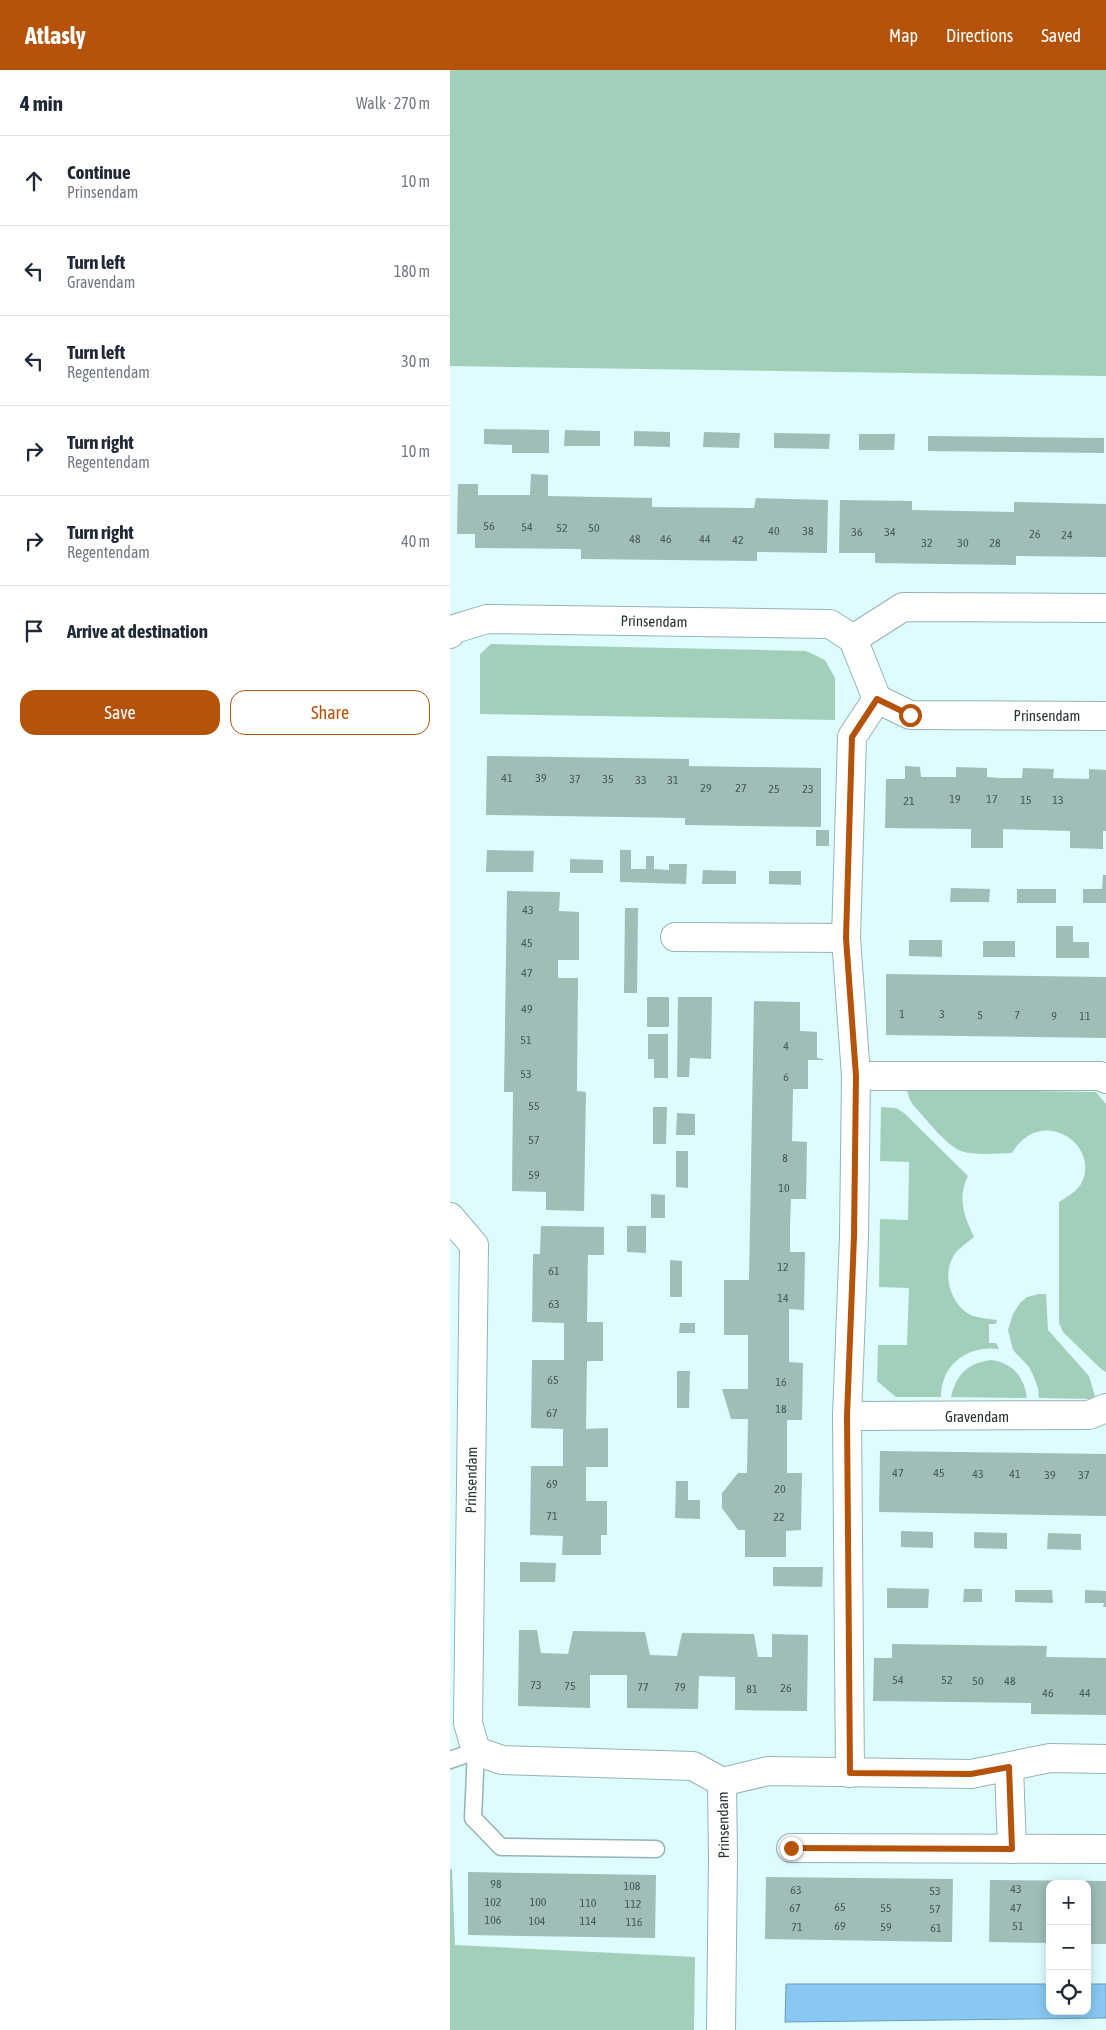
<!DOCTYPE html>
<html lang="en">
<head>
<meta charset="utf-8">
<style>
  body { margin:0; font-family:"Asap Condensed",sans-serif; background:#f6f6f7; color:#1f2937 }
  .controls { position:absolute; right:15px; bottom:15px; display:grid; overflow:hidden; border-radius:10px; box-shadow:0 2px 12px #0003 }
  .controls button { width:45px; height:45px; display:grid; place-items:center; padding:0; border:0; border-bottom:1px solid #e0e1e3; background:#fff; color:#1f2937; font:25px sans-serif }
  .stop { position:absolute; width:15px; height:15px; margin:-11px; border:4px solid #b45309; border-radius:50%; background:#fff }
  .stop.end { background:#b45309; border-color:#fff; box-shadow:0 1px 5px #0008 }
  .list { margin:0; padding:0; list-style:none }
  h2 { display:flex; justify-content:space-between; align-items:center; height:65px; margin:0; padding:0 20px; font-size:21px }
  h2 small { font-size:16px; font-weight:400; color:#747a83 }
  .list li { display:grid; grid-template-columns:32px 1fr auto; gap:15px; align-items:center; box-sizing:border-box; height:90px; padding:0 20px; border-top:1px solid #e0e1e3 }
  .list b { display:block; font-size:19px; white-space:nowrap }
  .list p { margin:0; font-size:16px; white-space:nowrap; color:#747a83 }
  .list em { font-size:16px; font-style:normal; color:#747a83 }
  .actions { display:flex; gap:10px; padding:15px 20px }
  .actions a { flex:1; padding:11px 0; border:1px solid #b45309; border-radius:15px; text-align:center; font-size:18px; color:#b45309 }
  .actions .main { background:#b45309; color:#fff }
  .icon { flex:none; width:28px; height:28px; fill:none; stroke:currentColor; stroke-width:2; stroke-linecap:round; stroke-linejoin:round }
  .map { position:relative; flex:none; width:656px; height:1960px; overflow:hidden }
  header { display:flex; align-items:center; gap:30px; box-sizing:border-box; height:70px; padding:0 25px; background:#b45309; color:#fff }
  header strong { font-size:24px }
  nav { display:flex; gap:28px; margin-inline-start:auto; font-size:18px }
  main { display:flex }
  aside { flex:1; background:#fff }
  .map>svg:first-child { display:block }
  .green { fill:#a2cfba }
  .water { fill:#88c8f2; stroke:#6c9cba }
  .building { fill:#a0bdb7 }
  .lines { fill:none; stroke-linecap:round; stroke-linejoin:round }
  .service-casing { stroke:#96b3b5; stroke-width:19 }
  .minor-casing { stroke:#96b3b5; stroke-width:30 }
  .service { stroke:#fff; stroke-width:16 }
  .minor { stroke:#fff; stroke-width:28 }
  .route { stroke:#b45309; stroke-width:6 }
  .labels { text-anchor:middle; dominant-baseline:central; stroke-width:5; stroke-linejoin:round; paint-order:stroke }
  .number-label { font-size:12px; fill:#475756 }
  .street-label { font-size:15px; fill:#293536; stroke:#fff }
</style>
</head>
<body>
<header>
<strong>Atlasly</strong>
<nav><a>Map</a><a>Directions</a><a>Saved</a></nav>
</header>
<main>
<aside>
<h2>4 min<small>Walk · 270 m</small></h2>
<ul class="list">
<li><svg class="icon" aria-label="ahead" viewBox="0 0 24 24"><path d="M12 20V5M6 11l6-6 6 6"/></svg><div><b>Continue</b><p>Prinsendam</p></div><em>10 m</em></li>
<li><svg class="icon" aria-label="left" viewBox="0 0 24 24"><path d="M17 20v-9H6M10 6l-5 5 5 5"/></svg><div><b>Turn left</b><p>Gravendam</p></div><em>180 m</em></li>
<li><svg class="icon" aria-label="left" viewBox="0 0 24 24"><path d="M17 20v-9H6M10 6l-5 5 5 5"/></svg><div><b>Turn left</b><p>Regentendam</p></div><em>30 m</em></li>
<li><svg class="icon" aria-label="right" viewBox="0 0 24 24"><path d="M7 20v-9h11M14 6l5 5-5 5"/></svg><div><b>Turn right</b><p>Regentendam</p></div><em>10 m</em></li>
<li><svg class="icon" aria-label="right" viewBox="0 0 24 24"><path d="M7 20v-9h11M14 6l5 5-5 5"/></svg><div><b>Turn right</b><p>Regentendam</p></div><em>40 m</em></li>
<li><svg class="icon" aria-label="arrive" viewBox="0 0 24 24"><path d="M6 21V4h12l-3 4 3 4H6"/></svg><div><b>Arrive at destination</b></div></li>
</ul>
<div class="actions"><a class="main">Save</a><a>Share</a></div>
</aside>
<div class="map">
<svg width="656" height="1960" viewBox="0 0 656 1960">
  <rect width="100%" height="100%" fill="#defcfe"/>
  <g class="green">
    <polygon points="0,0 656,0 656,306 0,296"/>
    <polygon points="41,574 356,581 375,590 385,608 385,650 30,644 30,584"/>
    <path d="M457 1019 646 1022 656 1034V1302L650 1298 613 1262 609 1253V1132C617 1127 628 1121 632 1112 650 1073 590 1035 562 1083 547 1083 526 1086 511 1081 495 1075 475 1047 463 1035L459 1028Z"/>
    <path d="M431 1037 446 1038 454 1043 518 1106C507 1128 514 1146 524 1167 516 1174 506 1179 502 1189 492 1208 503 1238 523 1246 531 1248 539 1249 547 1250L546 1254H539V1273H546L549 1279C518 1275 491 1294 491 1327H446L427 1311 428 1275H457L459 1218 429 1217 430 1149 458 1150 459 1092 430 1091Z"/>
    <polygon points="589,1224 596,1224 598,1260 639,1306 645,1326 642,1329 589,1328 588,1318 583,1305 579,1297 563,1280 558,1260 563,1244 570,1233 577,1227"/>
    <path d="M542 1290C564 1294 574 1307 577 1328L501 1327C506 1304 519 1292 542 1290Z"/>
    <polygon points="0,1799 2,1799 5,1875 245,1887 244,1960 0,1960"/>
  </g>
  <polygon class="water" points="336,1914 600,1914 600,1941 637,1941 637,1914 656,1914 656,1948 335,1952"/>
  <g class="building">
    <polygon points="34,359 99,360 99,383 62,383 62,375 34,374"/>
    <polygon points="115,360 150,361 150,376 114,376"/>
    <polygon points="184,361 220,362 220,377 184,376"/>
    <polygon points="254,362 290,363 289,378 253,377"/>
    <polygon points="324,363 380,364 379,379 324,378"/>
    <polygon points="409,364 445,364 444,380 409,380"/>
    <polygon points="478,366 654,368 654,383 478,381"/>
    <polygon points="81,404 98,405 98,426 202,428 202,437 304,438 306,428 378,430 377,483 307,482 307,491 131,489 131,479 25,478 25,464 7,464 8,414 28,414 28,425 80,425"/>
    <polygon points="390,430 462,431 462,440 564,442 564,432 656,434 656,487 566,486 566,495 425,493 425,483 389,483"/>
    <polygon points="37,686 239,689 239,696 371,698 371,757 235,755 235,748 36,745"/>
    <polygon points="455,696 470,697 471,707 506,707 506,697 537,698 537,707 550,708 572,708 573,698 604,699 603,708 639,709 639,699 656,700 656,761 653,761 653,779 620,778 620,761 553,759 553,778 521,778 521,759 435,758 436,709 455,709"/>
    <rect x="366" y="760" width="13" height="16"/>
    <polygon points="37,780 84,781 83,802 36,802"/>
    <polygon points="170,780 181,780 181,799 196,799 196,786 204,786 204,799 219,800 219,794 237,794 236,814 170,812"/>
    <polygon points="120,789 153,790 153,803 120,803"/>
    <polygon points="253,800 286,801 286,814 252,814"/>
    <polygon points="319,801 351,801 351,815 319,814"/>
    <polygon points="653,805 656,805 656,833 633,833 633,819 652,819"/>
    <polygon points="501,818 540,819 539,832 500,832"/>
    <rect x="567" y="819" width="39" height="14"/>
    <polygon points="57,821 110,822 109,841 129,842 129,890 108,890 108,908 128,908 127,1021 136,1022 134,1141 96,1140 96,1122 62,1121 63,1022 54,1022"/>
    <polygon points="175,838 188,838 187,923 174,923"/>
    <polygon points="606,856 623,856 623,872 639,872 639,888 606,888"/>
    <polygon points="459,870 492,870 492,887 459,886"/>
    <rect x="533" y="871" width="32" height="16"/>
    <polygon points="436,904 656,907 656,968 436,965"/>
    <rect x="197" y="927" width="22" height="30"/>
    <polygon points="228,927 262,927 261,989 240,988 239,1007 227,1007"/>
    <polygon points="304,931 350,932 350,961 367,962 367,988 373,989 373,990 358,990 358,1019 343,1019 342,1071 357,1072 356,1129 341,1129 340,1155 340,1182 355,1182 354,1240 339,1239 339,1292 353,1293 352,1350 337,1350 337,1403 352,1403 351,1460 336,1461 336,1487 295,1487 295,1460 288,1460 272,1438 272,1423 288,1403 297,1403 298,1349 281,1349 272,1319 298,1319 298,1265 274,1265 274,1210 299,1210"/>
    <polygon points="198,964 218,964 218,1008 204,1008 204,989 198,989"/>
    <polygon points="203,1037 217,1037 216,1074 203,1074"/>
    <polygon points="227,1043 245,1044 245,1065 226,1065"/>
    <polygon points="226,1081 238,1081 238,1118 226,1117"/>
    <polygon points="201,1124 215,1125 215,1148 201,1148"/>
    <polygon points="91,1156 154,1157 154,1185 138,1185 137,1252 153,1252 153,1291 137,1291 136,1359 158,1358 158,1397 136,1397 136,1431 157,1431 157,1465 151,1465 151,1485 112,1485 113,1466 80,1465 81,1396 113,1396 113,1359 81,1358 82,1290 114,1290 114,1253 82,1252 83,1184 90,1184"/>
    <polygon points="177,1156 196,1156 196,1183 177,1182"/>
    <polygon points="220,1190 232,1191 232,1227 220,1227"/>
    <polygon points="230,1253 245,1253 245,1263 229,1263"/>
    <polygon points="227,1301 240,1301 239,1338 227,1338"/>
    <polygon points="430,1381 656,1384 656,1446 429,1442"/>
    <polygon points="226,1411 238,1411 238,1430 250,1430 250,1449 225,1448"/>
    <polygon points="451,1461 483,1462 483,1478 451,1477"/>
    <polygon points="524,1462 557,1463 557,1479 524,1478"/>
    <polygon points="598,1463 631,1464 631,1480 597,1479"/>
    <polygon points="70,1492 106,1493 105,1512 70,1512"/>
    <polygon points="323,1497 373,1497 372,1517 323,1516"/>
    <polygon points="437,1518 479,1519 478,1538 437,1538"/>
    <polygon points="514,1519 532,1519 532,1532 513,1532"/>
    <polygon points="565,1520 602,1520 603,1533 565,1532"/>
    <polygon points="635,1520 656,1521 656,1537 653,1537 654,1533 635,1533"/>
    <polygon points="69,1560 87,1560 91,1583 118,1584 123,1561 195,1562 200,1585 227,1586 232,1563 304,1564 308,1587 322,1587 322,1564 358,1565 357,1641 285,1640 285,1607 249,1606 248,1639 177,1638 177,1605 140,1605 140,1638 68,1636"/>
    <polygon points="442,1574 597,1576 596,1587 656,1588 656,1645 581,1644 581,1633 423,1631 424,1588 442,1588"/>
    <polygon points="18,1802 206,1805 205,1868 18,1865"/>
    <polygon points="316,1807 503,1809 502,1872 315,1869"/>
    <polygon points="540,1810 656,1811 656,1874 637,1874 637,1814 600,1814 600,1873 539,1872"/>
  </g>
  <g class="lines">
    <g class="service-casing">
      <polyline id="service" points="0,1690 26,1681 23,1748 51,1777 206,1779"/>
    </g>
    <g class="minor-casing">
      <g id="minor">
        <polyline points="0,564 1,560 37,549 380,554 403,569 427,629 460,645 656,646"/>
        <polyline points="403,569 453,537 656,538"/>
        <polyline points="225,867 396,868"/>
        <polyline points="406,1006 650,1006 656,1009"/>
        <polyline points="0,1147 24,1175 18,1653 26,1681 52,1690 243,1696 272,1712 273,1788 271,1960"/>
        <polyline points="397,1346 639,1345 656,1338"/>
        <polyline points="559,1697 562,1779"/>
        <polyline points="400,1703 397,1346 404,1166 406,1006 396,868 402,667 427,629"/>
        <polyline points="272,1712 318,1701 521,1704 600,1688 656,1689"/>
        <polyline points="341,1778 656,1779"/>
      </g>
    </g>
    <use href="#service" class="service"/>
    <use href="#minor" class="minor"/>
  </g>
  <g class="lines">
    <polyline class="route" points="341,1778 562,1779 559,1697 521,1704 400,1703 397,1346 404,1166 406,1006 396,868 402,667 427,629 460,645"/>
  </g>
  <g class="labels">
    <g class="number-label">
      <text x="39" y="456">56</text>
      <text x="77" y="457">54</text>
      <text x="112" y="458">52</text>
      <text x="144" y="458">50</text>
      <text x="324" y="461">40</text>
      <text x="358" y="461">38</text>
      <text x="407" y="462">36</text>
      <text x="440" y="462">34</text>
      <text x="585" y="464">26</text>
      <text x="617" y="465">24</text>
      <text x="185" y="469">48</text>
      <text x="216" y="469">46</text>
      <text x="255" y="469">44</text>
      <text x="288" y="470">42</text>
      <text x="477" y="473">32</text>
      <text x="513" y="473">30</text>
      <text x="545" y="473">28</text>
      <text x="57" y="708">41</text>
      <text x="91" y="708">39</text>
      <text x="125" y="709">37</text>
      <text x="158" y="709">35</text>
      <text x="191" y="710">33</text>
      <text x="223" y="710">31</text>
      <text x="256" y="718">29</text>
      <text x="291" y="718">27</text>
      <text x="324" y="719">25</text>
      <text x="358" y="719">23</text>
      <text x="505" y="729">19</text>
      <text x="542" y="729">17</text>
      <text x="576" y="730">15</text>
      <text x="608" y="730">13</text>
      <text x="459" y="731">21</text>
      <text x="78" y="840">43</text>
      <text x="77" y="873">45</text>
      <text x="77" y="903">47</text>
      <text x="77" y="939">49</text>
      <text x="452" y="944">1</text>
      <text x="492" y="944">3</text>
      <text x="530" y="945">5</text>
      <text x="567" y="945">7</text>
      <text x="604" y="946">9</text>
      <text x="635" y="946">11</text>
      <text x="76" y="970">51</text>
      <text x="336" y="976">4</text>
      <text x="76" y="1004">53</text>
      <text x="336" y="1007">6</text>
      <text x="84" y="1036">55</text>
      <text x="84" y="1070">57</text>
      <text x="335" y="1088">8</text>
      <text x="84" y="1105">59</text>
      <text x="334" y="1118">10</text>
      <text x="333" y="1197">12</text>
      <text x="104" y="1201">61</text>
      <text x="333" y="1228">14</text>
      <text x="104" y="1234">63</text>
      <text x="103" y="1310">65</text>
      <text x="331" y="1312">16</text>
      <text x="331" y="1339">18</text>
      <text x="102" y="1343">67</text>
      <text x="448" y="1403">47</text>
      <text x="489" y="1403">45</text>
      <text x="528" y="1404">43</text>
      <text x="565" y="1404">41</text>
      <text x="600" y="1405">39</text>
      <text x="634" y="1405">37</text>
      <text x="102" y="1414">69</text>
      <text x="330" y="1419">20</text>
      <text x="102" y="1446">71</text>
      <text x="329" y="1447">22</text>
      <text x="448" y="1610">54</text>
      <text x="497" y="1610">52</text>
      <text x="528" y="1611">50</text>
      <text x="560" y="1611">48</text>
      <text x="86" y="1615">73</text>
      <text x="120" y="1616">75</text>
      <text x="193" y="1617">77</text>
      <text x="230" y="1617">79</text>
      <text x="336" y="1618">26</text>
      <text x="302" y="1619">81</text>
      <text x="598" y="1623">46</text>
      <text x="635" y="1623">44</text>
      <text x="46" y="1814">98</text>
      <text x="182" y="1816">108</text>
      <text x="566" y="1819">43</text>
      <text x="346" y="1820">63</text>
      <text x="485" y="1821">53</text>
      <text x="43" y="1832">102</text>
      <text x="88" y="1832">100</text>
      <text x="138" y="1833">110</text>
      <text x="183" y="1834">112</text>
      <text x="390" y="1837">65</text>
      <text x="345" y="1838">67</text>
      <text x="436" y="1838">55</text>
      <text x="566" y="1838">47</text>
      <text x="485" y="1839">57</text>
      <text x="43" y="1850">106</text>
      <text x="87" y="1851">104</text>
      <text x="138" y="1851">114</text>
      <text x="184" y="1852">116</text>
      <text x="390" y="1856">69</text>
      <text x="568" y="1856">51</text>
      <text x="347" y="1857">71</text>
      <text x="436" y="1857">59</text>
      <text x="486" y="1858">61</text>
    </g>
    <g class="street-label">
      <text transform="translate(204 551) rotate(1)">Prinsendam</text>
      <text x="597" y="645">Prinsendam</text>
      <text x="527" y="1346">Gravendam</text>
      <text transform="translate(21 1410) rotate(-89)">Prinsendam</text>
      <text transform="translate(273 1755) rotate(-91)">Prinsendam</text>
    </g>
  </g>
</svg>
<div class="controls">
<button>+</button>
<button>−</button>
<button><svg class="icon" aria-label="locate" viewBox="0 0 24 24"><circle cx="12" cy="12" r="6"/><path d="M12 2v4M12 18v4M2 12h4M18 12h4"/></svg></button>
</div>
<div class="stop" style="left:460px;top:645px"></div>
<div class="stop end" style="left:341px;top:1778px"></div>
</div>
</main>
</body>
</html>
